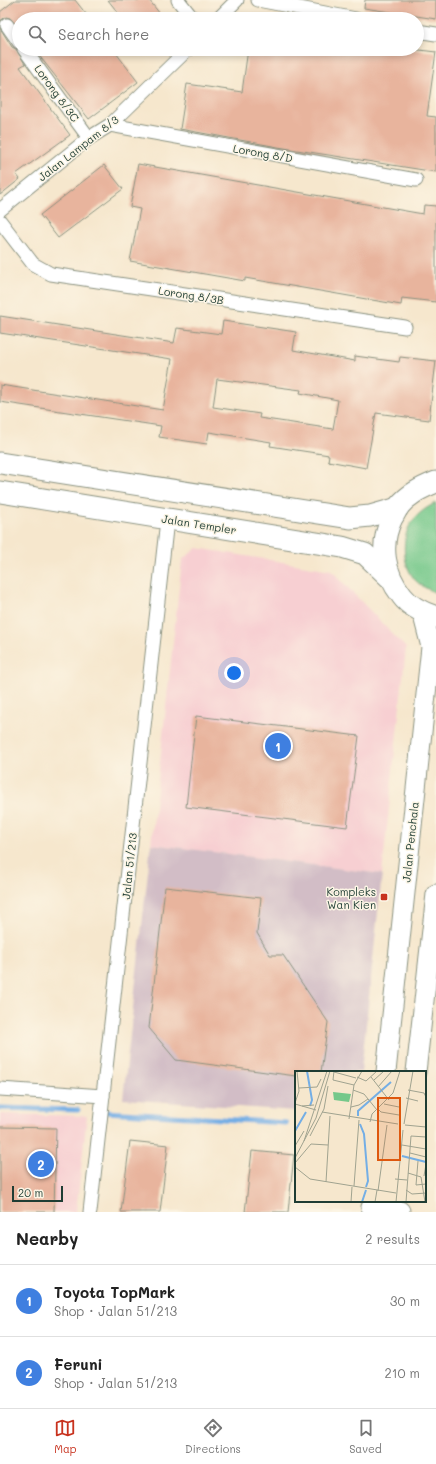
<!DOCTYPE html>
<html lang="en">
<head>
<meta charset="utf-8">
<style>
  body { margin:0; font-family:Mali,sans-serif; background:#f2f2f2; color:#222 }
  .scale { position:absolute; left:12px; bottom:10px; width:51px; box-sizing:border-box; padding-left:4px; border:2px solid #1f3d34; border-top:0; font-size:11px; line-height:14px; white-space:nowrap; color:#1f3d34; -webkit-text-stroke:3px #fcf5e5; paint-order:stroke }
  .you { position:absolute; left:234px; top:673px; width:14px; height:14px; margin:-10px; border:3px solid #fff; border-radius:50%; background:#1a73e8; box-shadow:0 0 0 6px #1a73e833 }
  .badge { display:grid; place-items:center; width:26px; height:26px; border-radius:50%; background:#c8321e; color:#fff; font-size:13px; font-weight:700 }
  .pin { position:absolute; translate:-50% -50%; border:2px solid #fff; box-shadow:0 1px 4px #0006 }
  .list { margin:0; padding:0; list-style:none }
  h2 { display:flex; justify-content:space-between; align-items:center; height:52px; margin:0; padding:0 16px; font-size:17px }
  h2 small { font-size:13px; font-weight:400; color:#767676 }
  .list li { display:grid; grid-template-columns:26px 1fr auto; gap:12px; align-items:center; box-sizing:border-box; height:72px; padding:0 16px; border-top:1px solid #e0e0e0 }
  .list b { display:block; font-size:15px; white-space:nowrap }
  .list p { margin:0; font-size:13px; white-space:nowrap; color:#767676 }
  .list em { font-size:13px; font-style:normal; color:#767676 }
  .icon { flex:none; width:22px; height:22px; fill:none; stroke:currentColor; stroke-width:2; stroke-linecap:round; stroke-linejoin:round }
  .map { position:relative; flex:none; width:436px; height:1212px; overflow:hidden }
  .search { position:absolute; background:#fff; box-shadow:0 2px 6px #0003; left:12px; right:12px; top:12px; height:44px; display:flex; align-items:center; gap:10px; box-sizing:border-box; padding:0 14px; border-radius:22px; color:#767676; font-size:15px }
  .sheet { height:196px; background:#fff }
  nav { display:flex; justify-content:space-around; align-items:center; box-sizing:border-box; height:56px; border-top:1px solid #e0e0e0; background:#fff; font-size:11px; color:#767676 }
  nav a { display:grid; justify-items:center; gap:2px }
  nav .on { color:#c8321e }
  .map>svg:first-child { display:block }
  .built { fill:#f7cfd2 }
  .industrial { fill:#d2bdc6 }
  .green { fill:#75c88a; stroke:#4a825f }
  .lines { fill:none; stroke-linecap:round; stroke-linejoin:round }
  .stream { stroke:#74aee5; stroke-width:5 }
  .building { fill:#e8b49d; fill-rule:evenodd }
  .minor-casing { stroke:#8a9280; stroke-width:15 }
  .secondary-casing { stroke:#8a9280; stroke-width:21 }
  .primary-casing { stroke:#8a9280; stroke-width:23 }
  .minor { stroke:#fff; stroke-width:13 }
  .secondary { stroke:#fff; stroke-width:19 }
  .primary { stroke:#fff; stroke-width:21 }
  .poi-dot { fill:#c8321e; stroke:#fcf5e5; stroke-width:1.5 }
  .labels { text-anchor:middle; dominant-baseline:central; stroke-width:3; stroke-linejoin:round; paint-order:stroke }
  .street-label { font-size:11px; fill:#1f3d34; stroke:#fcf5e5 }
  .poi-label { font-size:11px; fill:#1f3d34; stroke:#fcf5e5; text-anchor:end }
  .inset-river { fill:none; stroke:#74aee5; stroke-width:2 }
  .inset-road { fill:none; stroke:#a0a390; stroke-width:1 }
  .view { fill:#de580e; fill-opacity:0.15; stroke:#de580e; stroke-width:2 }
  .inset-edge { fill:none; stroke:#1f3d34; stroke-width:2 }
</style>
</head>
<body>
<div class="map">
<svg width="436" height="1212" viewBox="0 0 436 1212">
  <rect width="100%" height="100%" fill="#fcf5e5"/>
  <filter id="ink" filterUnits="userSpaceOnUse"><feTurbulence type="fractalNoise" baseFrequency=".025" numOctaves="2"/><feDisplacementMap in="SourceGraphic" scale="8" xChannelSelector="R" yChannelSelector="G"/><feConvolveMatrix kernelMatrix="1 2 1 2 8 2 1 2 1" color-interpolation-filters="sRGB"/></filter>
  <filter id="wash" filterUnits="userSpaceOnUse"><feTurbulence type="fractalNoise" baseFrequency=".012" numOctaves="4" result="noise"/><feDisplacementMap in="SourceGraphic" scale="16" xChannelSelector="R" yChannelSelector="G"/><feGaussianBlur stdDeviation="0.9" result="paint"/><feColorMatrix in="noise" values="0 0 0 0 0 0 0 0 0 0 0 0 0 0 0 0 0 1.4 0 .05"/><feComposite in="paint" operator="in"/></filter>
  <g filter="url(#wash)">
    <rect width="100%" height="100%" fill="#f6e7cd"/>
    <g class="built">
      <polygon points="197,548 331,570 406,648 382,874 151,844 182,560"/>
      <polygon points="0,1114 87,1116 76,1212 0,1212"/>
    </g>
    <polygon class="industrial" points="151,844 382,874 361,1072 296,1072 296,1111 123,1099"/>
    <path class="green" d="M436 503V593C429 590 421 586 415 580 402 564 400 536 414 519 420 512 427 507 436 503Z"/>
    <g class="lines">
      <g class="stream">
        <polyline points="0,1108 78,1110"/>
        <polyline points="106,1112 286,1123"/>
      </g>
    </g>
    <g id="blocks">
      <g class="building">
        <polygon points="15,0 75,0 90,19 19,19 19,28 10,18 6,17 0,21 0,12"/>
        <polygon points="108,0 149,0 164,19 123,19"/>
        <polygon points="365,0 436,0 436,19 364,8"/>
        <polygon points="0,28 12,47 16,49 25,64 20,67 70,135 16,174 20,179 0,195"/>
        <polygon points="34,49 113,49 138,82 89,119"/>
        <polygon points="248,49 411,49 436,52 427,116 436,117 436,172 278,147 180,129 187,84 242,92"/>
        <polygon points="138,164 423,214 424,205 436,206 436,302 402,298 401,305 245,278 245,281 130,261 140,209 130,207"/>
        <polygon points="104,165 123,189 58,238 40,215"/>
        <path d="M0 316 174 343 177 328 221 334 223 321 296 332 293 350 355 361V356L399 362 400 357 436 361 429 420 376 413 366 468 328 461 329 455 270 446 271 442 209 432 207 444 159 437 161 426 0 402V385L163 410 172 359 0 333ZM217 379 301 390 300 393 338 400 333 429 259 418 260 414 213 407Z"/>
        <polygon points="196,716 359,736 347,827 186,807"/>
        <polygon points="165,887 261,898 257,933 270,955 283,955 328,1022 321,1072 296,1072 296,1076 176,1060 149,1028"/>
        <polygon points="0,1127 56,1128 54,1212 0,1212"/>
        <polygon points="130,1141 168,1145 160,1212 121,1212"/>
        <polygon points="252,1151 294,1155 288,1212 245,1212"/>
      </g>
    </g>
  </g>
  <g filter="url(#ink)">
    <use href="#blocks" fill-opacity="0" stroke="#8a9280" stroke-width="1"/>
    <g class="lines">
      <g class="minor-casing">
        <g id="minor">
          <polyline points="178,0 193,19"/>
          <polyline points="258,0 356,19"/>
          <polyline points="218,19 237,0"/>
          <polyline points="7,25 19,42"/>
          <polyline points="417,31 436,34"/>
          <polyline points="24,49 89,138"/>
          <polyline points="110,125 416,180"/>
          <polyline points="0,210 89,138 110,125 188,49"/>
          <polyline points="0,221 33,264 51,274 405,327"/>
          <polyline points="0,1089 103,1096"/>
          <polyline points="90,1212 167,520"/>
        </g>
      </g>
      <g class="secondary-casing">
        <g id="secondary">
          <polyline points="386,1072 431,647 422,612"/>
          <polyline points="416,1072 436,894"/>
          <polyline points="371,1207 400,1211"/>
        </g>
      </g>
      <g class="primary-casing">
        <g id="primary">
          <polyline points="0,463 350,518 370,516 398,508"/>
          <path d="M436 482C421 488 409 494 398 507 396 511 394 515 392 518 379 545 384 573 402 596 410 607 424 613 436 617"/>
          <polyline points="0,492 342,547 365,554 389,577"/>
        </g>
      </g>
      <use href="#minor" class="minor"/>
      <use href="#secondary" class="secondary"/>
      <use href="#primary" class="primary"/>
    </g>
  </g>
  <rect class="poi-dot" x="380" y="893" width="8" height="8" rx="2"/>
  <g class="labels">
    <g class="street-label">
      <text transform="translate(57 93) rotate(54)">Lorong 8/3C</text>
      <text transform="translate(78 148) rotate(-38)">Jalan Lampam 8/3</text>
      <text transform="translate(263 153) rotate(10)">Lorong 8/D</text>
      <text transform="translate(191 295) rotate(9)">Lorong 8/3B</text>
      <text transform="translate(199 524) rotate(9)">Jalan Templer</text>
      <text transform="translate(410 842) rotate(-84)">Jalan Penchala</text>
      <text transform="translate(129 866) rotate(-84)">Jalan 51/213</text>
    </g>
    <g class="poi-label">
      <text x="376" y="891">Kompleks<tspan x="376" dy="13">Wan Kien</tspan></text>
    </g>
  </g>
  <g transform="translate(295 1071)">
    <rect width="131" height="131" fill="#f6e7cd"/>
    <path d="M38 21 56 23 54 31 39 29Z" fill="#75c88a"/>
    <path class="inset-river" d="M12 0 17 29 15 35M63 45V40L96 11M65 53 69 63 73 110 71 116M0 60 11 41M107 85 131 91M67 131 71 119"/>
    <path class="inset-road" d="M39 0 38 9 59 14M39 1 61 7M62 6 71 10 82 0M76 6 94 29M79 9 89 0M83 16 97 0M4 17 22 16 26 8M58 19 69 23 82 39M113 19 129 22 131 26M111 27 123 30M0 32 4 20 2 0M0 33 21 39M89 33 104 36M7 35 19 34M56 36 64 34 73 28M83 38 86 41 104 44M27 41 103 53M54 48 59 14 67 0M75 51 77 43 98 22 105 0M109 53 118 0M110 54 131 56M15 65 29 38 33 15M9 70 32 0M107 74 131 78M0 75 9 60M115 82 131 86M0 87 21 47 35 0M123 90 121 114 131 113M0 92 16 73 33 74M0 96 15 108 101 122M113 102 126 106 130 131M129 105 131 93M100 108 112 109M31 111 35 45M59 115 64 49M111 119 117 123 131 122M83 120 92 54M56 131 57 116M80 131 82 119M101 131 108 59M111 131 116 65 131 66"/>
    <path class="view" d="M83 27H105V89H83Z"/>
    <rect width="131" height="131" class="inset-edge"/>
  </g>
</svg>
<div class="scale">20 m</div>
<div class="you"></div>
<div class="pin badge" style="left:278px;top:746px;background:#3f7fe0">1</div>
<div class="pin badge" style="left:41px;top:1164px;background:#3f7fe0">2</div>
<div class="search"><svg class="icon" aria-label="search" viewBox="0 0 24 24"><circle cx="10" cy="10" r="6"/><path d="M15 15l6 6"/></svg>Search here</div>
</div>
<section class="sheet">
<h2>Nearby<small>2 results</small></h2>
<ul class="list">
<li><span class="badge" style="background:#3f7fe0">1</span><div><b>Toyota TopMark</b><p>Shop · Jalan 51/213</p></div><em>30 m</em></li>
<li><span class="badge" style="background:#3f7fe0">2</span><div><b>Feruni</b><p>Shop · Jalan 51/213</p></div><em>210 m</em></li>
</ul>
</section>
<nav>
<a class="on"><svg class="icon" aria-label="map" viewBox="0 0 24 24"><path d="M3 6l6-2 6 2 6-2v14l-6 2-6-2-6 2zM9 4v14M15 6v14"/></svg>Map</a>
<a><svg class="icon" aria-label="directions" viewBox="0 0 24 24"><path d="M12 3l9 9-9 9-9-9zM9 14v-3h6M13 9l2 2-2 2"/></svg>Directions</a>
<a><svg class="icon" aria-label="saved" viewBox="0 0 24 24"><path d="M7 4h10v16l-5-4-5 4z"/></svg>Saved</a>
</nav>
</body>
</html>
